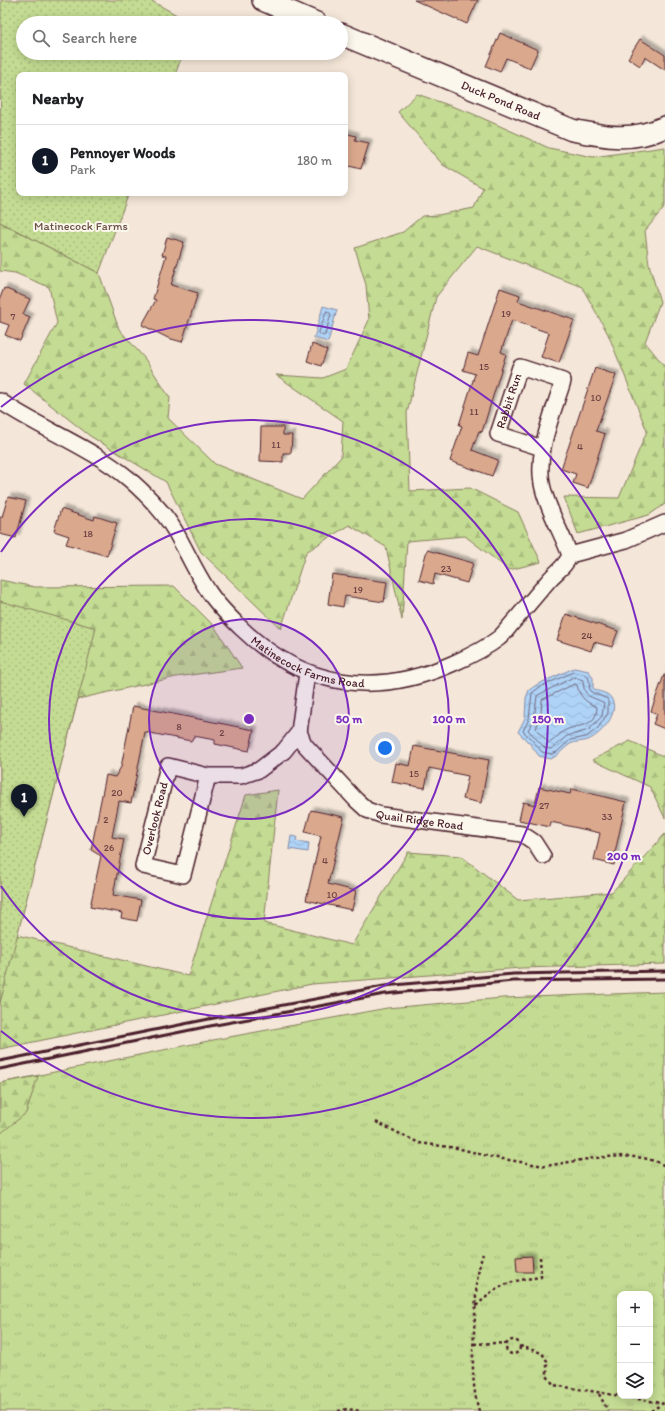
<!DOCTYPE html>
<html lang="en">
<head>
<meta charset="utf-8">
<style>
  body { margin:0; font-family:Itim,sans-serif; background:#f6f6f6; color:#202124 }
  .controls { position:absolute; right:12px; bottom:12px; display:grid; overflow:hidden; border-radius:8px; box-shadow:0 2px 10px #0003 }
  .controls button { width:36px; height:36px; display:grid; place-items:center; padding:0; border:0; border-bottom:1px solid #e0e0e0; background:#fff; color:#202124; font:20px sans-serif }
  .you { position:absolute; left:385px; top:748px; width:14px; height:14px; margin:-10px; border:3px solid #fff; border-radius:50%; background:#1a73e8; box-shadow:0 0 0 6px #1a73e833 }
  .badge { display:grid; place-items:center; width:26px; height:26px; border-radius:50%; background:#111827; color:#fff; font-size:13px; font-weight:700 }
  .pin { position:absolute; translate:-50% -33px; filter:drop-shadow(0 1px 2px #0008) }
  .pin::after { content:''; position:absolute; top:21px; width:14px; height:12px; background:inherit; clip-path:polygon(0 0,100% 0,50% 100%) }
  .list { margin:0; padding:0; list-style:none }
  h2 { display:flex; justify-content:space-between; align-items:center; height:52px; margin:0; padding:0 16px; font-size:17px }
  h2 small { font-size:13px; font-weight:400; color:#757577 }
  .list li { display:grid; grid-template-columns:26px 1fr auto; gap:12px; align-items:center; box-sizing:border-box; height:72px; padding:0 16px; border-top:1px solid #e0e0e0 }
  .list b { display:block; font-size:15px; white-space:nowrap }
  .list p { margin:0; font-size:13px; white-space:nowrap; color:#757577 }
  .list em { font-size:13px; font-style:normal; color:#757577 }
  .icon { flex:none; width:22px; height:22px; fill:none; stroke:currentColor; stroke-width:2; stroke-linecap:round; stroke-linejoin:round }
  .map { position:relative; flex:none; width:665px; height:1411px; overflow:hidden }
  .search { position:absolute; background:#fff; box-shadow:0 2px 10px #0003; left:16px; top:16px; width:332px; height:44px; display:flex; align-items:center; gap:10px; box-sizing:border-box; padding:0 14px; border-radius:22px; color:#757577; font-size:15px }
  .panel { position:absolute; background:#fff; box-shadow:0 2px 10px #0003; left:16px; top:72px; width:332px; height:124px; border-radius:8px }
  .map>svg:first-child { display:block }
  .grass { fill:url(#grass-tufts); stroke:#867d5e; fill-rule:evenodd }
  .forest { fill:url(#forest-firs); stroke:#867d5e }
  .park { fill:url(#park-dots); stroke:#867d5e }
  .water { fill:url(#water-waves); stroke:#868ba5 }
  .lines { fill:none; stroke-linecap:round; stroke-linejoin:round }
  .shore { stroke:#72677d; stroke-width:1 }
  .building { fill:#daa88d; stroke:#4a1f2b; filter:url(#shadow) }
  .street-casing { stroke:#4a1f2b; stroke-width:18 }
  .secondary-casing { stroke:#4a1f2b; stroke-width:24 }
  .path { stroke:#4a1f2b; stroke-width:2.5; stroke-dasharray:3 3; stroke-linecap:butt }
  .street { stroke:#fbf7ec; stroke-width:15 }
  .secondary { stroke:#fbf7ec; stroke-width:21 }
  .rail { stroke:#4a1f2b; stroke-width:3 }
  .ring { fill:none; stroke:#7b2cbf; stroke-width:2 }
  .labels { text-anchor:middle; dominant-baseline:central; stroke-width:4; stroke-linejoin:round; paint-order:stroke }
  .number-label { font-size:10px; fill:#6e4144 }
  .street-label { font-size:12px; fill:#4a1f2b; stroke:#fbf7ec }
  .park-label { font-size:12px; fill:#684e45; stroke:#fbf7ec }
  .centre { fill:#7b2cbf; stroke:#fbf7ec; stroke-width:2 }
  .ring-label { font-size:12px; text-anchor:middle; font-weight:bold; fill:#7b2cbf; stroke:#fbf7ec; stroke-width:4; stroke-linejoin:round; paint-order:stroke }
</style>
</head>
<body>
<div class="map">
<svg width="665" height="1411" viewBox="0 0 665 1411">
  <defs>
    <pattern id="grass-tufts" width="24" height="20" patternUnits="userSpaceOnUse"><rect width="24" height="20" fill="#c3db92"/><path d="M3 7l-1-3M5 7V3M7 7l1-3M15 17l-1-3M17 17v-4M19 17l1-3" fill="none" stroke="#a9bc7e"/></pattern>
    <pattern id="forest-firs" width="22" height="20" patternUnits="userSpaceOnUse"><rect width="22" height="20" fill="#c3db92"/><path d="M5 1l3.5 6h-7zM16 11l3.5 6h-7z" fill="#a9bc7e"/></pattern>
    <pattern id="park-dots" width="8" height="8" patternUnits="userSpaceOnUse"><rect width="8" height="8" fill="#c3db92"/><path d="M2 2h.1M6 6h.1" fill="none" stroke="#a9bc7e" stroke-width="1.8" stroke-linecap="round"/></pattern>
    <pattern id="water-waves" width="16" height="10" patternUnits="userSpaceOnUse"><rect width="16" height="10" fill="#aed3f7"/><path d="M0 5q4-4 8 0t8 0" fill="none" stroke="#97b5d4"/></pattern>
    <filter id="shadow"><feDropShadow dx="3.5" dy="-3.5" stdDeviation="1" flood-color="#0004"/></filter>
  </defs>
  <rect width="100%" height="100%" fill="#f4e7d9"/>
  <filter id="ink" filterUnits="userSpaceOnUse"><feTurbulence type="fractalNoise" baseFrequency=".025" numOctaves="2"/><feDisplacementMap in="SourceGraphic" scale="8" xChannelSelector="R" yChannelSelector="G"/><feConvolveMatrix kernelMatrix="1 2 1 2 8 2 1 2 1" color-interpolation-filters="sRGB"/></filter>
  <g filter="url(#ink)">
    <path class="grass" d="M665 992V1411H0V1083L213 1040 387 1008 503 998ZM620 1294H650V1396H620Z"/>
    <g class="forest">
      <polygon points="417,94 471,113 549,148 593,157 665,147 665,206 645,231 649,264 660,302 645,342 665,367 665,504 649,515 578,534 564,497 619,498 647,431 608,334 582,287 477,246 436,297 407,413 410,491 470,488 518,512 541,562 509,570 465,536 407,541 402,620 386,547 349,525 306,552 281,629 201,552 166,482 90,436 24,384 57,323 49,287 15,273 0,271 0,222 99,273 119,329 145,359 170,398 168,418 215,464 302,499 341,457 343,421 276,375 323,378 346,369 369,320 366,285 355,248 403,232 422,216 438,215 474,208 483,188 443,165 398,112"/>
      <polygon points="0,580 35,587 174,586 214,626 242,668 176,677 78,699 17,935 188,976 246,795 278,790 264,923 352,945 408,852 461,856 518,900 612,892 665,834 665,964 521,968 312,984 0,1049"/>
      <polygon points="630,741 665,757 665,818 650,787 592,760"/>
      <polygon points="38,1076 26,1113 0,1134 0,1083"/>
    </g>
    <g class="park">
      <polygon points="1,0 150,0 191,23 23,23 23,53 183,53 175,75 19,75 19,193 129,193 99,273 0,222"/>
      <polygon points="0,601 96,628 0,1003"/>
    </g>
    <g class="water">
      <polygon points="323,306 337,310 328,342 314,338"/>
      <path d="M574 668 589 671 593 678V688C598 693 607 691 611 698 621 712 601 735 588 740 583 742 576 741 570 744 563 749 559 755 551 759L539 756 531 745 518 732 525 718 526 698 529 690 538 684Z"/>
      <polygon points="291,836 297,837 296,841 309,843 308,852 289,849"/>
    </g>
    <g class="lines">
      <g class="shore">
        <polygon points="327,311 331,314 325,335 323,336 319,333"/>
        <polygon points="574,672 586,675 589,679 590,691 595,694 608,699 608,713 598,728 586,737 570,740 557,752 551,754 542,752 534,742 523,731 529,719 532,693 540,687"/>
        <path d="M574 677 583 680C584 699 590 695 604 703L602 716 589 730 567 736 551 749 545 748 528 730 534 720 537 696Z"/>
        <path d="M575 684 577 685C580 698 586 702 597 707 597 729 575 724 564 731 558 734 554 741 549 743L536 729 541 713 542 700Z"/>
      </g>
    </g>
    <g class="building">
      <polygon points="414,0 478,0 467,24"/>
      <polygon points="500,33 538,50 530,68 506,58 500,72 486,66"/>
      <polygon points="640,39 665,55 665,70 645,57 640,66 628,58"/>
      <polygon points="345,133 356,136 355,140 369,143 361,169 345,165"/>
      <polygon points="167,237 184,242 171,285 198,293 182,342 168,338 142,325 156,300 153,299 166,256 162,255"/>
      <polygon points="4,288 30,299 23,314 30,317 20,341 5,335 9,325 0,322 0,298"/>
      <polygon points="500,288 520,295 518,301 574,320 559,363 541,357 549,333 512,320 501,352 506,354 482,432 479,431 472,450 498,460 492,476 450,461 462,426 459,425 475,374 463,370 468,353 478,356"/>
      <polygon points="312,344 327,350 321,366 307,361"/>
      <polygon points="595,368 616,375 596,431 605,434 588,488 573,483 576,474 561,469"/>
      <polygon points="261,427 283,427 283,435 292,435 291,453 283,453 283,462 260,461"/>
      <polygon points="8,497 26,501 16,538 0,534 0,517 2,517"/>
      <polygon points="61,509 94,520 95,516 117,523 107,556 66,544 69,536 54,531"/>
      <polygon points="427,550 473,563 467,583 435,574 433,584 419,580"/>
      <polygon points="332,574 387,582 384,602 345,596 343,607 328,604"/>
      <polygon points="566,614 618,631 612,647 594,642 591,651 557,640"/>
      <polygon points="664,675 665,675 665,729 653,724 657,714 651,711"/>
      <polygon points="133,706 254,730 249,751 215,744 215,740 194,736 191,741 145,732 131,803 119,801 112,837 124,839 113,895 141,900 137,921 121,918 122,913 90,907 101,856 91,850 106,775 115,777 121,767"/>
      <polygon points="414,746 489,760 481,803 463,799 468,776 429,768 425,788 392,782 396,763 410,766"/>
      <polygon points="539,787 570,794 572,789 626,802 615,853 616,853 614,865 594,860 600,833 551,822 550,827 519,820 523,802 535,805"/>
      <polygon points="311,810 344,817 328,884 356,891 352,910 306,900 321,836 305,832"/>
      <polygon points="532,1256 533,1272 517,1272 516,1257"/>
    </g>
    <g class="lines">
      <g class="street-casing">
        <g id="street">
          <path id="s1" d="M0 401C41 429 91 447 129 479 146 494 164 512 175 531 186 550 195 571 207 589 216 604 229 616 241 628 303 688 376 698 454 663 470 656 485 649 499 638 505 633 510 625 516 619 527 606 538 593 549 580 557 571 566 566 570 555"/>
          <path id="s2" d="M542 448 498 434 520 367 563 381C553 414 533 457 544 492 550 513 562 534 570 555"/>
          <polyline points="570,555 626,540 665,523"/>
          <path id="s3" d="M299 732 304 744 356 800 367 810 381 815 522 834 534 842 543 856"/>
          <path id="s4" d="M208 776 183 875 143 866 168 766 208 776H241L259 770 284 751 299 732 307 673"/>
        </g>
      </g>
      <g class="secondary-casing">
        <g id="secondary">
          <polyline points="263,0 316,23"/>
          <path id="s5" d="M341 34 572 130C606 137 632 142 665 127"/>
        </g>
      </g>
      <g class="path">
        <path d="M376 1122 419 1143 457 1148 491 1157 545 1166C580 1161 633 1147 665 1166"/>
        <path d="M476 1306C500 1284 508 1281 541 1277L540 1256"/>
        <circle cx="513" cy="1347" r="7"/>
        <polyline points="474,1344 495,1343 506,1344"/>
        <polyline points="520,1346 542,1353 547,1361 547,1376 554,1385 662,1403"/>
        <polyline points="599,1394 608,1411"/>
        <polyline points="338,1411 347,1409 361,1411"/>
        <path d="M479 1411C470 1380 473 1348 475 1316 476 1296 476 1273 483 1254"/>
        <polyline points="651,1411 665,1402"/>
      </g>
      <use href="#street" class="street"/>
      <use href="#secondary" class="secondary"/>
      <g class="rail">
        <polyline points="0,1061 209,1019 384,986 513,974 665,971"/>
        <polyline points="0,1069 210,1026 385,994 513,981 665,979"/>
      </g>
    </g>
  </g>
  <circle cx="249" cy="719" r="100" fill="#7b2cbf" fill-opacity=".12"/>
  <g class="ring">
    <circle cx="249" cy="719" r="100"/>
    <circle cx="249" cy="719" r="200"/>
    <path d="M1 552A299 299 0 1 1 1 886"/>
    <path d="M1 407A399 399 0 1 1 1 1031"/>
  </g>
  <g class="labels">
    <g class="number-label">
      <text x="506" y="313">19</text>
      <text x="13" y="316">7</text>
      <text x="484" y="366">15</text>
      <text x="596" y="397">10</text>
      <text x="474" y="411">11</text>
      <text x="276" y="444">11</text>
      <text x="580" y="446">4</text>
      <text x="88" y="533">18</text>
      <text x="446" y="568">23</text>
      <text x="358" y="589">19</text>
      <text x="587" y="635">24</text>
      <text x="179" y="726">8</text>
      <text x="222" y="732">2</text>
      <text x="414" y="773">15</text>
      <text x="117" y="792">20</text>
      <text x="544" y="805">27</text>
      <text x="607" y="816">33</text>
      <text x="106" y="819">2</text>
      <text x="109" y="847">26</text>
      <text x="325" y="860">4</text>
      <text x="332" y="894">10</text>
    </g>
    <g class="street-label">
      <text stroke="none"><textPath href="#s5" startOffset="173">Duck Pond Road</textPath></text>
      <text stroke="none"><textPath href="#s2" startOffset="81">Rabbit Run</textPath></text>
      <text stroke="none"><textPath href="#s1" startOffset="416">Matinecock Farms Road</textPath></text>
      <text stroke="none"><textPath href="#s4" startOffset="192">Overlook Road</textPath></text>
      <text stroke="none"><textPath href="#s3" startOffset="158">Quail Ridge Road</textPath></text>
    </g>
    <g class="park-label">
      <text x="81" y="226">Matinecock Farms</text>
    </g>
  </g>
  <circle cx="249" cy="719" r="6" class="centre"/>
  <g class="ring-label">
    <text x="349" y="723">50 m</text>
    <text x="449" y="723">100 m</text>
    <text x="548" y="723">150 m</text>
    <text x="624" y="860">200 m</text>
  </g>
</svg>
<div class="controls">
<button>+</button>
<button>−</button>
<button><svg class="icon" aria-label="layers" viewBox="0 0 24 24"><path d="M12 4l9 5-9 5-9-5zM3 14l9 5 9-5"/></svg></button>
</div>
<div class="you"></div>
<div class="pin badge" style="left:24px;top:817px">1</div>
<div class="search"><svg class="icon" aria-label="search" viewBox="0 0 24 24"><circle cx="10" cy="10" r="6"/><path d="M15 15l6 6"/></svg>Search here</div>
<section class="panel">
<h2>Nearby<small></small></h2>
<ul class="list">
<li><span class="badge">1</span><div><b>Pennoyer Woods</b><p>Park</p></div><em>180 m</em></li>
</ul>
</section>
</div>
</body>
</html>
